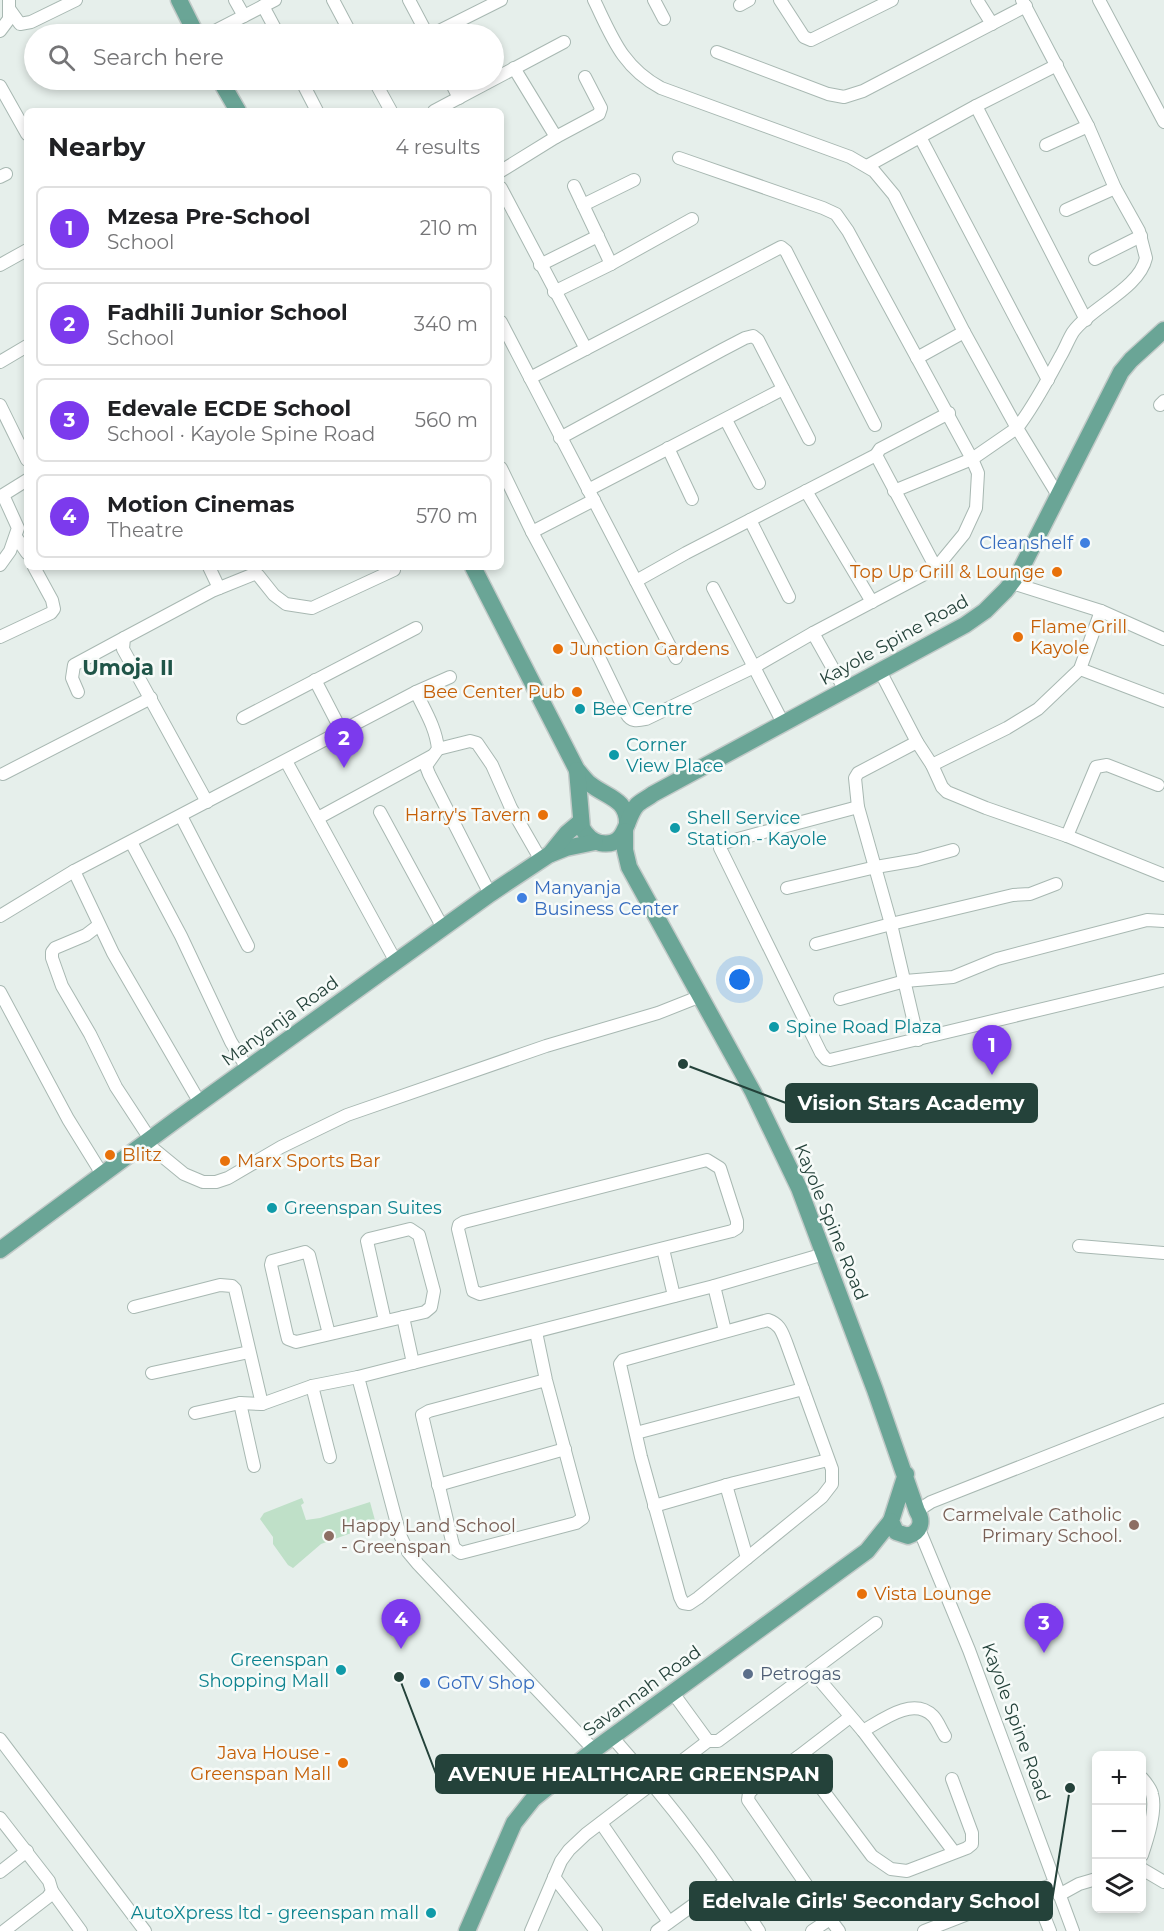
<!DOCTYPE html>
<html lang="en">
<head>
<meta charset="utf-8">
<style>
  body { margin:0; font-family:Montserrat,sans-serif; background:#f2f2f2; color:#202124 }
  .controls { position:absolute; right:18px; bottom:18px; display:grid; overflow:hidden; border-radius:9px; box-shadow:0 3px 9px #0003 }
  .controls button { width:54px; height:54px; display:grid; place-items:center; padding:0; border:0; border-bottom:2px solid #e0e0e0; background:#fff; color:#202124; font:30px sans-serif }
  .you { position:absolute; left:740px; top:980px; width:21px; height:21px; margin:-15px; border:4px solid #fff; border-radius:50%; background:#1a73e8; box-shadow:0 0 0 9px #1a73e833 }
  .badge { display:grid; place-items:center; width:39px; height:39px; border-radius:50%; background:#7c3aed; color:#fff; font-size:20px; font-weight:700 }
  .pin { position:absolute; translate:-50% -50px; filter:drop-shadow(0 2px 3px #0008) }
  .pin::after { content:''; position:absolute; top:32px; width:21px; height:18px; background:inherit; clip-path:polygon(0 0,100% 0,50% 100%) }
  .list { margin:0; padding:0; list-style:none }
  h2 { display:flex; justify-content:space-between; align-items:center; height:78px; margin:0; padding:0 24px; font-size:26px }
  h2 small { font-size:20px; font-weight:400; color:#757577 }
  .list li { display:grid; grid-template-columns:39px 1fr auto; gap:18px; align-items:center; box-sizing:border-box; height:84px; margin:0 12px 12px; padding:0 12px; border:2px solid #e0e0e0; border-radius:9px }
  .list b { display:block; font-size:22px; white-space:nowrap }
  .list p { margin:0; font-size:20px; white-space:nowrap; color:#757577 }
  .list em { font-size:20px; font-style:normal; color:#757577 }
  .icon { flex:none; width:33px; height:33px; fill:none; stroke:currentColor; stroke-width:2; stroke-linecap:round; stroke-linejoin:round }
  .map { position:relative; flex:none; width:1164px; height:1931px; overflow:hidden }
  .search { position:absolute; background:#fff; box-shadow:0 3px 9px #0003; left:24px; top:24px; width:480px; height:66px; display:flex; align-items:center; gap:15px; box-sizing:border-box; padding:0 21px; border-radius:33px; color:#757577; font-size:22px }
  .panel { position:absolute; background:#fff; box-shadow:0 3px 9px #0003; left:24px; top:108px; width:480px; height:462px; border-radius:9px }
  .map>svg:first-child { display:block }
  .green { fill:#bfe0c8 }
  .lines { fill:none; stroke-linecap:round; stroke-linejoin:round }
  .minor-casing { stroke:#a8b8b2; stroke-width:14 }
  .major-casing { stroke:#c2cac8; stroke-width:19 }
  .minor { stroke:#fff; stroke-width:12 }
  .major { stroke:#6aa596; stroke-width:16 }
  .shop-dot { fill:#3f7fe0; stroke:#f7fbf9; stroke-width:2 }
  .food-dot { fill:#e8710a; stroke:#f7fbf9; stroke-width:2 }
  .culture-dot { fill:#0f9aa8; stroke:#f7fbf9; stroke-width:2 }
  .education-dot { fill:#8d6e63; stroke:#f7fbf9; stroke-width:2 }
  .service-dot { fill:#5c6f8a; stroke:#f7fbf9; stroke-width:2 }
  .labels { text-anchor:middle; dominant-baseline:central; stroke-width:5; stroke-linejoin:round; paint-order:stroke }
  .shop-label { font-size:18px; fill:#366cbe; stroke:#f7fbf9; text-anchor:start }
  .food-label { font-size:18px; fill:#c56008; stroke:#f7fbf9; text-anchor:start }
  .street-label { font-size:18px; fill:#24423a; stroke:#f7fbf9 }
  .culture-label { font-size:18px; fill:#0d838f; stroke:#f7fbf9; text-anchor:start }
  .education-label { font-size:18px; fill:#785e54; stroke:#f7fbf9; text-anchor:end }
  .service-label { font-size:18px; fill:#4e5e75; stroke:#f7fbf9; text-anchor:start }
  .quarter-label { font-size:21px; font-weight:bold; fill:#1f5548; stroke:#f7fbf9 }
  .leader { fill:none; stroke:#24423a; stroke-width:2 }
  .callout-dot { fill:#24423a; stroke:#f7fbf9; stroke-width:2 }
  .callout { fill:#24423a; stroke:#24423a; stroke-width:2 }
  .callout-label { font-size:20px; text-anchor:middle; font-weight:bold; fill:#fff }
</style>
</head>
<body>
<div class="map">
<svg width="1164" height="1931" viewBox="0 0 1164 1931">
  <rect width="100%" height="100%" fill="#e6efeb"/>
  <polygon class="green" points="302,1498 304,1503 301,1505 306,1520 320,1518 370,1502 376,1524 321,1544 293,1568 288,1565 273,1544 273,1537 260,1519 264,1513"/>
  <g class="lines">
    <g class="minor-casing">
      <g id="minor">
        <polyline points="235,0 244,16"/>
        <polyline points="333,0 351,34"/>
        <polyline points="409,0 427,34"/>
        <path d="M594 0C612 37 622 67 661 88L850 157 874 171 894 195 964 332 1017 428 972 459 894 491"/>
        <polyline points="654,0 664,19"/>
        <polyline points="780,0 804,37 811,40 892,0"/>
        <polyline points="977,0 992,24"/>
        <path d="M1022 0 1088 126 1115 188 1139 231 1146 258C1139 289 1091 307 1073 332 1068 340 1065 349 1060 357 1047 381 1034 406 1017 428L1059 497"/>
        <polyline points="1099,0 1164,122"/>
        <polyline points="740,5 749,0"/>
        <polyline points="263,6 278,34"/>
        <polyline points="10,10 20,24 31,22 76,0"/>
        <polyline points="0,31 9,19 9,0"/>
        <polyline points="209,34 275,0"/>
        <polyline points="433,34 501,0"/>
        <polyline points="717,52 828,94 844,97 863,91 1026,6"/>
        <polyline points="514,68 556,137 599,114 601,108 585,77"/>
        <polyline points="301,80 317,111"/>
        <polyline points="374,80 391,111"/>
        <polyline points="450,80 459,98"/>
        <polyline points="0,86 27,134"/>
        <polyline points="976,106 1086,320"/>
        <polyline points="434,111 564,42"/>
        <polyline points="920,137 1048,380"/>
        <polyline points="1046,145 1088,126"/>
        <polyline points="867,166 976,106 1057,65"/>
        <polyline points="501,171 556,137"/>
        <polyline points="0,177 6,174"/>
        <polyline points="574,186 611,264"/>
        <polyline points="501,188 586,349"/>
        <polyline points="583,205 634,180"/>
        <polyline points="1066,210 1115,188"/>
        <polyline points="1095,259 1141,236"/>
        <polyline points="0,265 27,250"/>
        <polyline points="540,265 598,236"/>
        <polyline points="554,292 611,264 692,219"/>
        <polyline points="501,322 676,658"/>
        <polyline points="917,358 964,332"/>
        <polyline points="0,362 27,346"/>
        <polyline points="530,378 781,247 786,251 875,425"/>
        <polyline points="0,405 27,460"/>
        <polyline points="1160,405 1164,401"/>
        <polyline points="726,420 759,483"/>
        <polyline points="560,438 722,350 745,338 753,336 758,340 809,439"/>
        <polyline points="668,448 692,499"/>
        <path d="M501 468 532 532 599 657 626 713C631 722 637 721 646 719L754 667 813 633 936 568 964 534 976 508 978 473 972 459 848 231 836 214 823 208 679 158"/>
        <polyline points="588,490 783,389"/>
        <polyline points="806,491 872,602"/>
        <polyline points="750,520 789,597"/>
        <polyline points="532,532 594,500"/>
        <polyline points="16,537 27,553"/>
        <polyline points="0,565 10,551 18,528 3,495 27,480"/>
        <polyline points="209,567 219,588"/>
        <polyline points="936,568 876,455 880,449 949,413"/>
        <polyline points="636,581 686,553 876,455"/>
        <polyline points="1012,583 1101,611 1164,639"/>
        <polyline points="713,588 783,723"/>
        <polyline points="813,633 845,690"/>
        <polyline points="0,637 51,613 54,609 52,600 34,567"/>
        <polyline points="1080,669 1164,701"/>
        <polyline points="880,671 917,742 932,765 942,787 947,792 986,808 1067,836 1164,875"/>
        <polyline points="315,680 342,732"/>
        <polyline points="78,692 72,678 74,665 124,638"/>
        <polyline points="416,692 450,677"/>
        <polyline points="243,718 416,628"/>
        <polyline points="917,742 858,773 855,778 858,807 891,924 918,1040"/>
        <polyline points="438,749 470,741 477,743 492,765 511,808 538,855 536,863"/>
        <polyline points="286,761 396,962"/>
        <polyline points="932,765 1007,728 1038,709 1080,669 1101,611"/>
        <polyline points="3,774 151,698"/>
        <polyline points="207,802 123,649 124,638 212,591 254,574 258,575 274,595 286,604 312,608 394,570"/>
        <polyline points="858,807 723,843 720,848 821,1053 826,1059 830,1060 1164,980"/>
        <polyline points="380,812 443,928"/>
        <polyline points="181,816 248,946"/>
        <polyline points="318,818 432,756"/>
        <polyline points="1067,836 1096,767 1107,765 1158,785"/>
        <polyline points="131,842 181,936 231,1042 244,1063"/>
        <polyline points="74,871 113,953 200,1103"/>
        <polyline points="787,888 876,867 917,860 953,850"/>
        <path d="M0 916 74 871 416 692C425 711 436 728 438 749L426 766 429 774 490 894"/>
        <polyline points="99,925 86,935 55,948 52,952 52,958 62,986 90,1034 116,1087 150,1139"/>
        <polyline points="816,944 891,924 1013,895 1030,894 1056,884"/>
        <polyline points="0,992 68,1119 102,1174"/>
        <polyline points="840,999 905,981 953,977 997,959 1147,920 1164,921"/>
        <polyline points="145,1142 184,1174 203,1182 216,1182 228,1178 281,1147 347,1115 546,1046 658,1013 701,996"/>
        <polygon points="707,1160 720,1168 737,1221 737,1228 732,1231 480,1294 473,1291 458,1229 459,1225 464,1222"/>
        <polyline points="1079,1246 1164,1253"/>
        <polyline points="663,1249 674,1296"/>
        <polyline points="714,1286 725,1331"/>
        <polyline points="134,1307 220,1285 232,1286 235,1289 262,1404"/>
        <polyline points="403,1317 413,1363"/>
        <path d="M768 1320C780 1324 782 1332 786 1342L832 1469V1484L822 1497 698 1598 689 1604 683 1603 680 1597 641 1457 620 1364 623 1360Z"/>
        <polyline points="536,1332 546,1380 583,1518 576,1523 461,1553 454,1548 452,1541 422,1415 429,1411 546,1380"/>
        <polyline points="329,1334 309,1255 305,1252 272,1261 271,1265 286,1331 288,1339 296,1342 425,1312 431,1307 434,1291 419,1235 410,1229 369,1239 367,1241 385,1321"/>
        <polyline points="152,1373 249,1352"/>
        <polyline points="312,1386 330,1457"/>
        <polyline points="240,1403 254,1466"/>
        <polyline points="195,1413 240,1403 262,1404 312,1386 358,1377"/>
        <polyline points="636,1433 803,1389"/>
        <polyline points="438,1485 565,1449"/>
        <polyline points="726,1485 747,1558"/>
        <polyline points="654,1506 734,1483 828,1460"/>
        <polyline points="917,1511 931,1502 1164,1410"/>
        <polyline points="919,1529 969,1650 1073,1931"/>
        <polyline points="812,1671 863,1731 954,1852"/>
        <polyline points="673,1693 708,1741"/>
        <path d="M863 1731C882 1720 913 1696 933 1716 938 1721 941 1730 945 1736"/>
        <path d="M613 1738C666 1798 716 1863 759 1931"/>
        <polyline points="0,1739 145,1931"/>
        <polyline points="594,1750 418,1564 408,1552 400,1535 358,1377 714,1286 824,1254"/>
        <polyline points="798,1757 872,1856 891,1869 907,1871 967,1848 972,1844 972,1833 952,1779"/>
        <polyline points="0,1818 49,1881 52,1891 48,1897 4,1931"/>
        <polyline points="601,1823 669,1922"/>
        <path d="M1142 1855C1147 1840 1157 1810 1152 1794 1151 1788 1145 1782 1142 1778"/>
        <polyline points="1142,1869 1164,1882"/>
        <polyline points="0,1872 27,1851"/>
        <polyline points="554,1877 596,1931"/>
        <polyline points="1037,1889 1044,1916 1050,1931"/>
        <polyline points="52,1891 81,1931"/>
        <polyline points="1059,1895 1079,1884 1096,1879"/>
        <polyline points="830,1919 839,1931"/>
        <polyline points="531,1931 561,1861 569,1850 586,1834 708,1741 718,1741 876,1623"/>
        <polyline points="657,1931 725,1882"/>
        <polyline points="812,1931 830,1919 748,1800 749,1793 756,1786 798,1757 850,1717"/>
        <polyline points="924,1931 991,1905 1055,1884"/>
      </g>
    </g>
    <g class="major-casing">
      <g id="major">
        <polyline points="179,0 196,34"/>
        <polyline points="220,80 238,111"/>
        <path d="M473 567 577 770C581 774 585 780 590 784 606 797 628 799 627 824"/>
        <path d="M577 770 582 828C586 835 591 841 600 843 628 848 624 819 637 805 641 801 648 798 653 794L965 625 985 611 1006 590 1019 573 1121 372 1131 360 1164 330"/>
        <path d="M625 831V850L629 867 753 1092 799 1188 875 1390 917 1511C924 1522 920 1532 908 1536L896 1532 891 1521 906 1474"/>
        <polyline points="551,854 566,848 595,842"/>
        <polyline points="0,1250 176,1120 490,894 550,854 567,833 580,822"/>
        <polyline points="467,1931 514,1823 533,1799 594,1750 867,1551 891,1521"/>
      </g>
    </g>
    <use href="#minor" class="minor"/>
    <use href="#major" class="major"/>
  </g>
  <g class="shop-dot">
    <circle cx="1085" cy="543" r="6"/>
    <circle cx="522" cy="898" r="6"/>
    <circle cx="425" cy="1683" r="6"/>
  </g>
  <g class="food-dot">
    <circle cx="1057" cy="572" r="6"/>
    <circle cx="1018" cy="637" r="6"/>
    <circle cx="558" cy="649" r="6"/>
    <circle cx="577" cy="692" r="6"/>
    <circle cx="543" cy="815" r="6"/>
    <circle cx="110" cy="1155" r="6"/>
    <circle cx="225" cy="1161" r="6"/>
    <circle cx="862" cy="1594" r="6"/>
    <circle cx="343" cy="1763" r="6"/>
  </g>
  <g class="culture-dot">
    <circle cx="580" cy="709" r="6"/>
    <circle cx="614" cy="755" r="6"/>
    <circle cx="675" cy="828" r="6"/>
    <circle cx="774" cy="1027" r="6"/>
    <circle cx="272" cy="1208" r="6"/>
    <circle cx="341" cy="1670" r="6"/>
    <circle cx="431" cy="1913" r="6"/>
  </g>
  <g class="education-dot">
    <circle cx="1134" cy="1525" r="6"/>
    <circle cx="329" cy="1536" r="6"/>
  </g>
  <circle class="service-dot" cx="748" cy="1674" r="6"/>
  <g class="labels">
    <g class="shop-label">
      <text x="1073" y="543" text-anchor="end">Cleanshelf</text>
      <text x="534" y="888">Manyanja<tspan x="534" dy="21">Business Center</tspan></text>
      <text x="437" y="1683">GoTV Shop</text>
    </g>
    <g class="food-label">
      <text x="1045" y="572" text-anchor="end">Top Up Grill &amp; Lounge</text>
      <text x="1030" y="627">Flame Grill<tspan x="1030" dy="21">Kayole</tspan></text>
      <text x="570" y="649">Junction Gardens</text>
      <text x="565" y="692" text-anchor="end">Bee Center Pub</text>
      <text x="531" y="815" text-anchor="end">Harry's Tavern</text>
      <text x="122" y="1155">Blitz</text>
      <text x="237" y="1161">Marx Sports Bar</text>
      <text x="874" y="1594">Vista Lounge</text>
      <text x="331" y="1753" text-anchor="end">Java House -<tspan x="331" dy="21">Greenspan Mall</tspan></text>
    </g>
    <g class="street-label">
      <text transform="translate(894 640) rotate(-29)">Kayole Spine Road</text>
      <text transform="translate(280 1021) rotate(-36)">Manyanja Road</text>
      <text transform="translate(831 1222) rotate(68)">Kayole Spine Road</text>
      <text transform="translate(642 1691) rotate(-36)">Savannah Road</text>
      <text transform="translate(1016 1722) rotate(70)">Kayole Spine Road</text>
    </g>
    <g class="culture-label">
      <text x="592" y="709">Bee Centre</text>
      <text x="626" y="745">Corner<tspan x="626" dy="21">View Place</tspan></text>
      <text x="687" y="818">Shell Service<tspan x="687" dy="21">Station - Kayole</tspan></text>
      <text x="786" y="1027">Spine Road Plaza</text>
      <text x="284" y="1208">Greenspan Suites</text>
      <text x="329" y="1660" text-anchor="end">Greenspan<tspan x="329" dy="21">Shopping Mall</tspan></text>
      <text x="419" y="1913" text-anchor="end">AutoXpress ltd - greenspan mall</text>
    </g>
    <g class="education-label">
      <text x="1122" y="1515">Carmelvale Catholic<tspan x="1122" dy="21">Primary School.</tspan></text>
      <text x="341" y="1526" text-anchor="start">Happy Land School<tspan x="341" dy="21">- Greenspan</tspan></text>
    </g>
    <g class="service-label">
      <text x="760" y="1674">Petrogas</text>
    </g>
    <g class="quarter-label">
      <text x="128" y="667">Umoja II</text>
    </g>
  </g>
  <path class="leader" d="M683 1064L786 1103M399 1677L436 1774M1070 1788L1052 1901"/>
  <g class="callout-dot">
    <circle cx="683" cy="1064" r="6"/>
    <circle cx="399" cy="1677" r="6"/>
    <circle cx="1070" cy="1788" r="6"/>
  </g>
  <g class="callout">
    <rect x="786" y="1084" width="251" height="38" rx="6"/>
    <rect x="436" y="1755" width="396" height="38" rx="6"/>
    <rect x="690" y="1882" width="362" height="38" rx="6"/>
  </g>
  <g class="callout-label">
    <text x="911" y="1110">Vision Stars Academy</text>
    <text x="634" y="1781">AVENUE HEALTHCARE GREENSPAN</text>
    <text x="871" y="1908">Edelvale Girls' Secondary School</text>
  </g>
</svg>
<div class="controls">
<button>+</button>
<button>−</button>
<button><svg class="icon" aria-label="layers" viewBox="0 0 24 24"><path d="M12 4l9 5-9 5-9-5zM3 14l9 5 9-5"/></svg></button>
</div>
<div class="you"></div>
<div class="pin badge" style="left:992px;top:1075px">1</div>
<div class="pin badge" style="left:344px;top:768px">2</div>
<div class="pin badge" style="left:1044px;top:1653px">3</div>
<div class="pin badge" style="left:401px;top:1649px">4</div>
<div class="search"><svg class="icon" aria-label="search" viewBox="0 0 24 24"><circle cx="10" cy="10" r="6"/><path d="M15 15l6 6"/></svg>Search here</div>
<section class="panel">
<h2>Nearby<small>4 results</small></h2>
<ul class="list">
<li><span class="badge">1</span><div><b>Mzesa Pre-School</b><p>School</p></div><em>210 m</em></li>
<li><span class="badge">2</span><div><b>Fadhili Junior School</b><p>School</p></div><em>340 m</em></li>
<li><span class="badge">3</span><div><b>Edevale ECDE School</b><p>School · Kayole Spine Road</p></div><em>560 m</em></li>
<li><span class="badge">4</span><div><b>Motion Cinemas</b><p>Theatre</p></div><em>570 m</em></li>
</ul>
</section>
</div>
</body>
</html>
